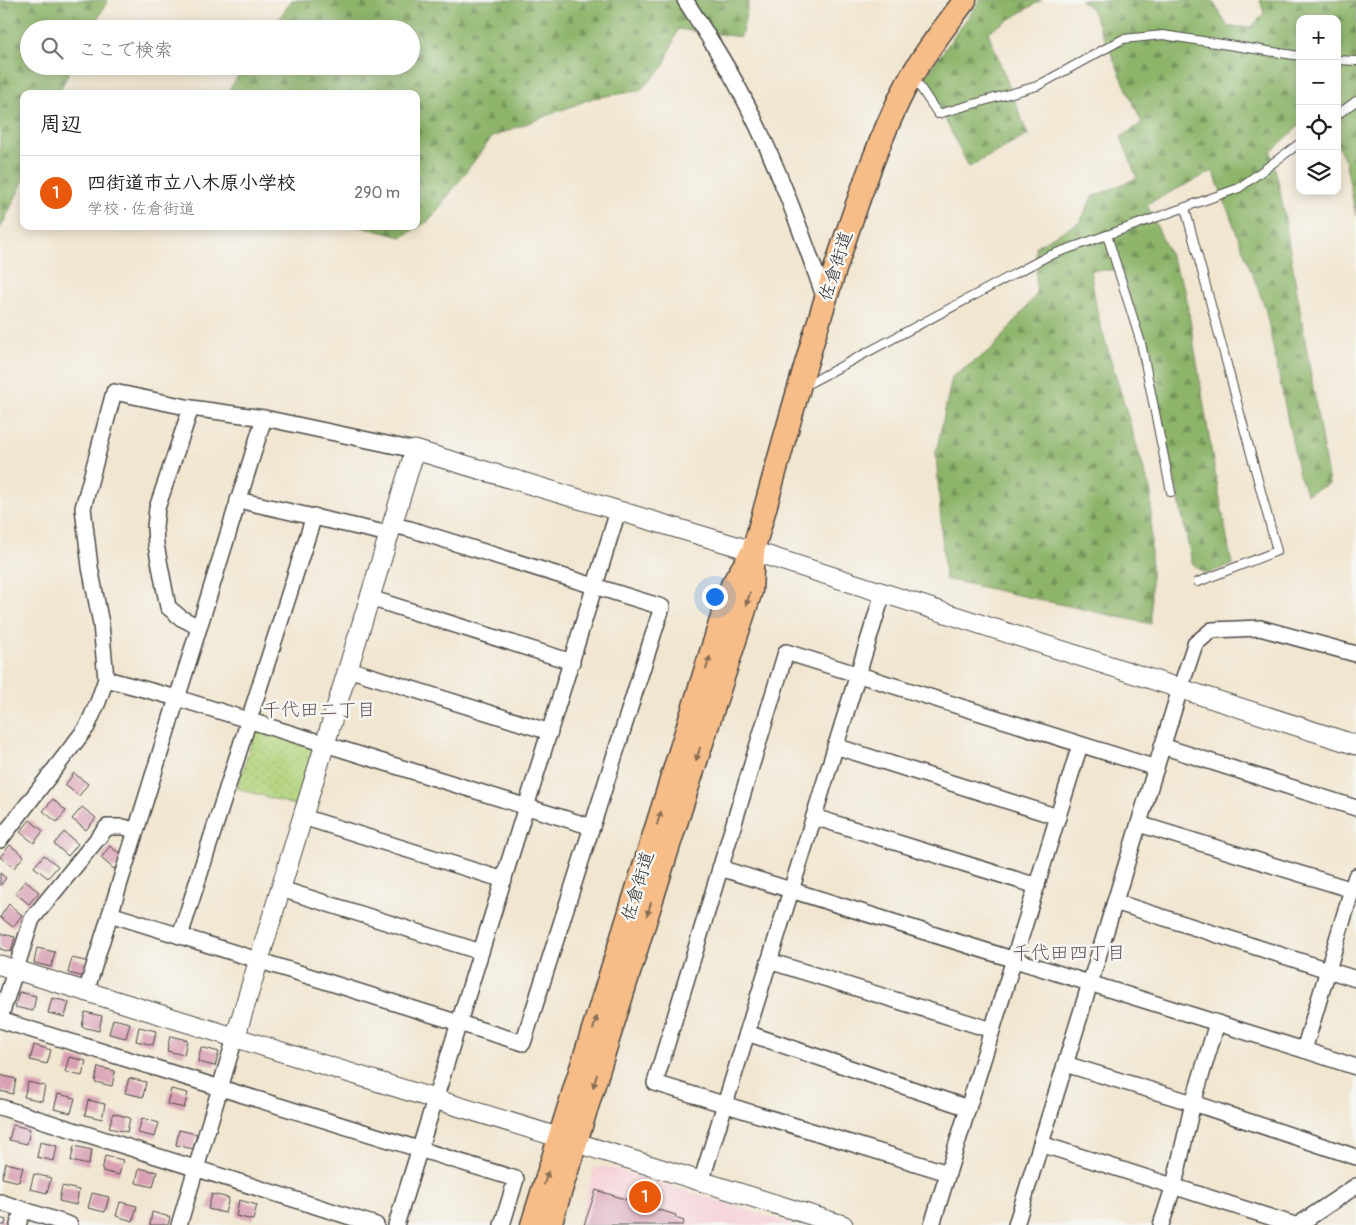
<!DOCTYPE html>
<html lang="ja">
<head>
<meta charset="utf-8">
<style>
  body { margin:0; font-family:Pangolin,"Klee One",sans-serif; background:#f2f2f2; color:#222 }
  .controls { position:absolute; right:15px; top:15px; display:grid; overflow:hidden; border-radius:10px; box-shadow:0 2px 12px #0003 }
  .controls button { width:45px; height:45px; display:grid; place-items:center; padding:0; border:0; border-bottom:1px solid #e0e0e0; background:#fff; color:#222; font:25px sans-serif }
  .you { position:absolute; left:714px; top:596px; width:18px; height:18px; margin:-12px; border:4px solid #fff; border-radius:50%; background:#1a73e8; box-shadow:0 0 0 8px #1a73e833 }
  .badge { display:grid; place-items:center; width:32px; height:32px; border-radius:50%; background:#ea580c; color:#fff; font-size:16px; font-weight:700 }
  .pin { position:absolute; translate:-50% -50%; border:2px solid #fff; box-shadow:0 1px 5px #0006 }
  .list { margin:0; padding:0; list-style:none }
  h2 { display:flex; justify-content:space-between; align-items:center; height:65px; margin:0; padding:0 20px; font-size:21px }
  h2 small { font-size:16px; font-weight:400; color:#767676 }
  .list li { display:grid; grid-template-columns:32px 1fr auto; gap:15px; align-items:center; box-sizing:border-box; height:75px; padding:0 20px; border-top:1px solid #e0e0e0 }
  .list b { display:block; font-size:19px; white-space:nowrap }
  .list p { margin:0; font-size:16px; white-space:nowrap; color:#767676 }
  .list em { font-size:16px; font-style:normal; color:#767676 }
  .icon { flex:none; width:28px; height:28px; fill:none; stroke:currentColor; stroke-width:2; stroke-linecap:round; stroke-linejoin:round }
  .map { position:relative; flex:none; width:1356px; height:1225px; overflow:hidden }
  .search { position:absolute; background:#fff; box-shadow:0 2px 12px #0003; left:20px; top:20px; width:400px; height:55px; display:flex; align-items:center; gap:12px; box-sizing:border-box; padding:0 18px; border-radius:28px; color:#767676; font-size:19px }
  .panel { position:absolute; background:#fff; box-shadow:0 2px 12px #0003; left:20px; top:90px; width:400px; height:140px; border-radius:10px }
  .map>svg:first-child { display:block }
  .built { fill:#f6cfd7 }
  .forest { fill:url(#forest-firs); stroke:#5c704b }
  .park { fill:url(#park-dots); stroke:#6e7f53 }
  .building { fill:#d9a0b4 }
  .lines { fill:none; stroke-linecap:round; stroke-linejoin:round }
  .service-casing { stroke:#494744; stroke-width:10 }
  .minor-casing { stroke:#494744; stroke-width:18 }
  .tertiary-casing { stroke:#494744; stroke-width:21 }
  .primary-casing { stroke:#494744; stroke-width:25 }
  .service { stroke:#fff; stroke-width:8 }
  .minor { stroke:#fff; stroke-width:15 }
  .tertiary { stroke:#fff; stroke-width:19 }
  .primary { stroke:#f7bd88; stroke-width:22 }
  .oneway { fill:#876d55 }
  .labels { text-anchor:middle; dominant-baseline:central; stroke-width:5; stroke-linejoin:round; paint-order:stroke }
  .street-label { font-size:18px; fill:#2b2b2b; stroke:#f6f6f2 }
  .neighbourhood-label { font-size:19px; fill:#68545b; stroke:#f6f6f2 }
</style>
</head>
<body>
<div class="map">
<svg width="1356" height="1225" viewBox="0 0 1356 1225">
  <defs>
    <pattern id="forest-firs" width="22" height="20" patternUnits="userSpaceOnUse" patternTransform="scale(1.25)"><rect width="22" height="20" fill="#8db56b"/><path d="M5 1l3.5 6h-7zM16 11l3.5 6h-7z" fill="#739358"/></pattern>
    <pattern id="park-dots" width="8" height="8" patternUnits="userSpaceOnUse" patternTransform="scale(1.25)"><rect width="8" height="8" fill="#b2d37b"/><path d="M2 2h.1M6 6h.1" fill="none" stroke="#99b56a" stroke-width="1.8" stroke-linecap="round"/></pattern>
  </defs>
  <rect width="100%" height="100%" fill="#f6f6f2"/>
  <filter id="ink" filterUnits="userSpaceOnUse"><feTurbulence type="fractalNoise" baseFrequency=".02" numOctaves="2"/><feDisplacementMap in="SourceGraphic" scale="10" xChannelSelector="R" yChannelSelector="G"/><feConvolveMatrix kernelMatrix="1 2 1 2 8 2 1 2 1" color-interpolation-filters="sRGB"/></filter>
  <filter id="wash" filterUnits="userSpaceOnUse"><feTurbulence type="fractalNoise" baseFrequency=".0096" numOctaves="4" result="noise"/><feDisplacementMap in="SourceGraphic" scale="20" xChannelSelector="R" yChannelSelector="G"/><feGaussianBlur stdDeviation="1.12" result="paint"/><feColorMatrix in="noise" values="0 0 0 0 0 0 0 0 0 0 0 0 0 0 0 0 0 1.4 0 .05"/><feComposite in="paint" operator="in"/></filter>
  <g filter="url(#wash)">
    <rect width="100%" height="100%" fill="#f1e6d0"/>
    <polygon class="built" points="605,1166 795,1225 578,1225 594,1169"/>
    <g class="forest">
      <polygon points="0,0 108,0 92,29 29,29 29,66 72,66 58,94 24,94 24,180 0,229"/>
      <polygon points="292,0 749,0 741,37 678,29 663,68 639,91 593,98 492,137 430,220 402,237 358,226 416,226 416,94 226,94 245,66 411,66 411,29 272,29"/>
      <polygon points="977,0 1042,0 988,32 1028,135 969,167 924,78 979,2"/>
      <polygon points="1080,0 1212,0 1228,27 1252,27 1264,13 1260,0 1356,0 1356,216 1345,160 1337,144 1337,19 1300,19 1300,125 1271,152 1280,190 1329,484 1307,494 1299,475 1265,307 1213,171 1147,204 1185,289 1213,461 1232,565 1205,574 1192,563 1162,418 1122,270 1090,270 1098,317 1151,493 1151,624 945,579 936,453 952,377 992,349 1036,295 1036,246 1080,222 1092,197 1137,178 1121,137 1142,123 1091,9"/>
    </g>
    <polygon class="park" points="256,729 315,748 297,806 237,788"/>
    <g id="blocks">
      <g class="building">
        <polygon points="74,773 88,784 79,796 65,785"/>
        <polygon points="53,799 66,811 57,822 43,811"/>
        <polygon points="82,807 96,818 86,830 72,819"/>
        <polygon points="30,820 43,831 34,843 20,832"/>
        <polygon points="64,832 78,844 68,856 54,844"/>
        <polygon points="10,845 24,856 14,868 0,857"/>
        <polygon points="110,846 124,857 114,869 101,858"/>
        <polygon points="44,855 58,866 48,878 34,867"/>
        <polygon points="0,873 6,878 0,886"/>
        <polygon points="25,881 39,892 29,904 15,893"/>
        <polygon points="9,904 22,915 13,927 0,917"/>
        <polygon points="0,933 15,937 11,952 0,949"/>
        <polygon points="37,948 55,952 51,967 34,963"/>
        <polygon points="72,958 89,962 85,977 68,973"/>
        <polygon points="19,992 36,996 33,1011 15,1007"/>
        <polygon points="52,998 69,1002 65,1017 48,1013"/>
        <polygon points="85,1012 102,1016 99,1031 82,1027"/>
        <polygon points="113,1019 130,1023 126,1038 109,1034"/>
        <polygon points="139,1027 156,1031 153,1045 136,1041"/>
        <polygon points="170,1036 187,1040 184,1055 167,1051"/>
        <polygon points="34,1045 51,1050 47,1064 30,1060"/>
        <polygon points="201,1047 219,1052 215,1066 198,1062"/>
        <polygon points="69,1057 86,1061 82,1076 65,1072"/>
        <polygon points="98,1067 115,1071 112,1086 95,1082"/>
        <polygon points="0,1075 16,1079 13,1094 0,1091"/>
        <polygon points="129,1078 146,1082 143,1097 125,1093"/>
        <polygon points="28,1082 45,1086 42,1101 24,1097"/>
        <polygon points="171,1089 188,1093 184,1108 167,1104"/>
        <polygon points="58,1094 75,1098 71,1113 54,1109"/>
        <polygon points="88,1100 105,1104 102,1119 85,1115"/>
        <polygon points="113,1113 130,1118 127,1132 109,1128"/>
        <polygon points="142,1118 159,1123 155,1137 138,1133"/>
        <polygon points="13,1125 30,1129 27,1144 9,1140"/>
        <polygon points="179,1130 197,1134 193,1149 176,1145"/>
        <polygon points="40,1142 57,1146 54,1161 37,1157"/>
        <polygon points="74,1146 92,1150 88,1165 71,1161"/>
        <polygon points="105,1156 123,1160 119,1175 102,1171"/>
        <polygon points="6,1163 23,1167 19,1182 2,1178"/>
        <polygon points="139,1168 157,1172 153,1187 136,1183"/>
        <polygon points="34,1174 51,1178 47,1193 30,1189"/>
        <polygon points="62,1186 79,1190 76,1205 59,1201"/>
        <polygon points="596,1190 676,1215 675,1218 684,1221 683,1225 584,1225"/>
        <polygon points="92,1193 109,1197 105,1212 88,1208"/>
        <polygon points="212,1194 229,1198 225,1213 208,1209"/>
        <polygon points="239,1200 257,1205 253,1220 236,1216"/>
        <polygon points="120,1202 137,1206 133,1221 116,1216"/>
        <polygon points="152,1212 170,1217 168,1225 150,1225"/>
        <polygon points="0,1218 6,1220 5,1225 0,1225"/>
      </g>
    </g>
  </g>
  <g filter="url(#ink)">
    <use href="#blocks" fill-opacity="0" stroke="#494744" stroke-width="1"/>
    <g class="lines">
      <g class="service-casing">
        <g id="service">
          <polyline points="1337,60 1356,61"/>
          <polyline points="914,78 938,114 1037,86 1123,39 1163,35 1300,56"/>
          <polyline points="1337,115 1356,101"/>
          <polyline points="1185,208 1277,551 1198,582"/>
          <polyline points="1107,235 1141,343 1171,492"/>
          <polyline points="806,385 1048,256 1239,188 1300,143"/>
        </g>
      </g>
      <g class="minor-casing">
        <g id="minor">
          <path d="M685 0C704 30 724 60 740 91 775 157 800 228 825 299"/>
          <polyline points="191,408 157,508 155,527 156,545 168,607 181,618 199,627"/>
          <polyline points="238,500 389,534"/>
          <polyline points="370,598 572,662"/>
          <polyline points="348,669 550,732"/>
          <polyline points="106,679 177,698 592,827"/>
          <polyline points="835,746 1058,817"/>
          <polyline points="1162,746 1356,808"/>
          <polyline points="303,817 504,880"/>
          <polyline points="814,817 1037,886"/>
          <polyline points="1139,824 1356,891"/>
          <polyline points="0,840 87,727 98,702 106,679 101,624 90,567 83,508 114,392 191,408 264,418 415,450"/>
          <polyline points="720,868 1304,1050 1356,1067"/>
          <polyline points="281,889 481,952"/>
          <polyline points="1115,902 1356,979"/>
          <polyline points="110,914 523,1043 662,607 410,529 392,525"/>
          <polyline points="180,936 314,516"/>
          <polyline points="769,961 992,1030"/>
          <polyline points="86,992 264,418"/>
          <polyline points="0,1018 32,919 107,827 124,827 136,831"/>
          <polyline points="0,1020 516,1179 502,1225"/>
          <polyline points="747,1033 968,1108"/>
          <polyline points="1304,1050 1356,876"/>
          <polyline points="1065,1064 1193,1103 1356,1157"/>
          <polyline points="0,1107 376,1225"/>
          <polyline points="1041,1144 1295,1225"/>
          <polyline points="948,1173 655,1083 786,652 1156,768"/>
          <polyline points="701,1182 883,593"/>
          <polyline points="0,1202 70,1225"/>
          <polyline points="18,1225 23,1210"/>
          <polyline points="179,1225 235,1038"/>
          <polyline points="396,1225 618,511"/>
          <polyline points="932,1225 1080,745"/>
          <polyline points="1016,1225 1180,689 1195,644 1212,630 1260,628 1356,654"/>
          <polyline points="1161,1225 1174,1185 1193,1103 1217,1023"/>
          <polyline points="1298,1225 1356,1186"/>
        </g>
      </g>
      <g class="tertiary-casing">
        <g id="tertiary">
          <polyline points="0,965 843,1225"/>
          <polyline points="235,1038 415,450 753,551 1356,745"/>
        </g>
      </g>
      <g class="primary-casing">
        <g id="primary">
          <polyline points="532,1225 732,585 751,554"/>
          <path d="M550 1225 669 845 751 591 753 551C782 448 810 344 844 242 862 189 881 134 907 84 923 54 945 27 965 0"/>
        </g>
      </g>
      <use href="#service" class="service"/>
      <use href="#minor" class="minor"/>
      <use href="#tertiary" class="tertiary"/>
      <use href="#primary" class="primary"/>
    </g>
    <defs><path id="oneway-solid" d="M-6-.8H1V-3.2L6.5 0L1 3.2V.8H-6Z" transform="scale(1.25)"/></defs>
    <g class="oneway">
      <use href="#oneway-solid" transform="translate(748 599) rotate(107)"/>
      <use href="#oneway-solid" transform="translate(708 663) rotate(-73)"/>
      <use href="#oneway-solid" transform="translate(698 754) rotate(108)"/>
      <use href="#oneway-solid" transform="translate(659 818) rotate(-73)"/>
      <use href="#oneway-solid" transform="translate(649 909) rotate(107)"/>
      <use href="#oneway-solid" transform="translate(595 1023) rotate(-73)"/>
      <use href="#oneway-solid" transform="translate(595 1081) rotate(107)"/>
      <use href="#oneway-solid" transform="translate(546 1178) rotate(-73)"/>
    </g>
  </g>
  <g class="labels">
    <g class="street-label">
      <text transform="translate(836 266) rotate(-72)">佐倉街道</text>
      <text transform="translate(638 886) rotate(-73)">佐倉街道</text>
    </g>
    <g class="neighbourhood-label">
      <text x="319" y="710">千代田二丁目</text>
      <text x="1069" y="953">千代田四丁目</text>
    </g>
  </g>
</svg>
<div class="controls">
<button>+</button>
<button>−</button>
<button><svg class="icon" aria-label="locate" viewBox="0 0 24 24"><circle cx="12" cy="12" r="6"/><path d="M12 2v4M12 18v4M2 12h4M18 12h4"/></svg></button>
<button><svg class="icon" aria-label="layers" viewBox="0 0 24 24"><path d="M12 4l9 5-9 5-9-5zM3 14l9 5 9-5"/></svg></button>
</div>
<div class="you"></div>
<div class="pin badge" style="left:645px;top:1197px">1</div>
<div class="search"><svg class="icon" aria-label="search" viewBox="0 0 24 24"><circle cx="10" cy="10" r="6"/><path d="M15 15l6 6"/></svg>ここで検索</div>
<section class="panel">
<h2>周辺<small></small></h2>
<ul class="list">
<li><span class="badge">1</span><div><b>四街道市立八木原小学校</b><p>学校 · 佐倉街道</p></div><em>290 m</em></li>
</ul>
</section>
</div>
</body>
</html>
